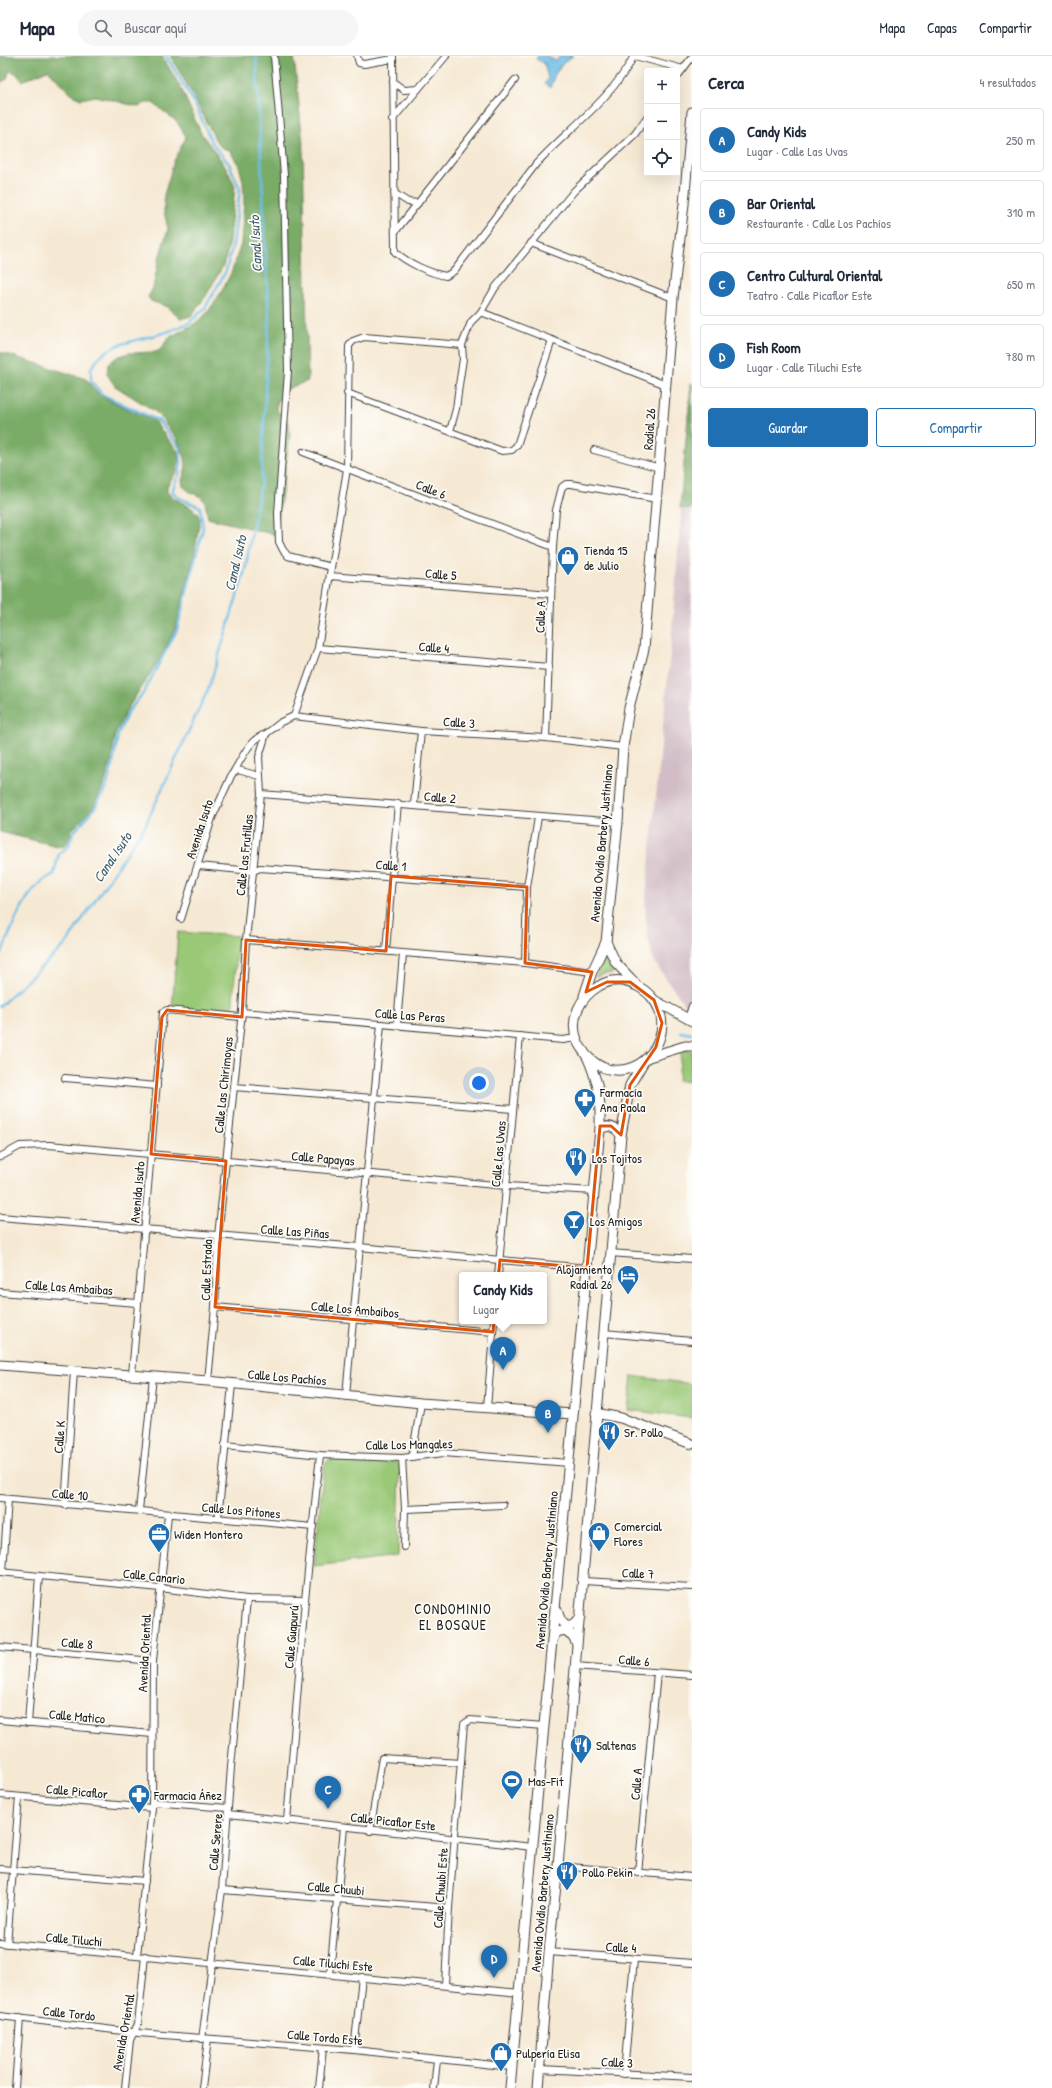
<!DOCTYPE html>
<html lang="es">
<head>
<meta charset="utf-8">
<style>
  body { margin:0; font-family:"Patrick Hand",sans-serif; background:#f6f6f7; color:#1f2937 }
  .controls { position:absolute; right:12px; top:12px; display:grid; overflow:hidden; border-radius:4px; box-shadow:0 4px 16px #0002 }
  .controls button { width:36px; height:36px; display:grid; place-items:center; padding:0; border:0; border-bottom:1px solid #e0e1e3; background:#fff; color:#1f2937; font:20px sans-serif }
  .you { position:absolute; left:479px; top:1027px; width:14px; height:14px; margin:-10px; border:3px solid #fff; border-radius:50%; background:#1a73e8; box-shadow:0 0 0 6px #1a73e833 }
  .badge { display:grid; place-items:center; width:26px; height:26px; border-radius:50%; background:#1f6fb2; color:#fff; font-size:13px; font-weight:700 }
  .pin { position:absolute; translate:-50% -33px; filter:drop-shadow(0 1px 2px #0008) }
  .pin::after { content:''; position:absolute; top:21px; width:14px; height:12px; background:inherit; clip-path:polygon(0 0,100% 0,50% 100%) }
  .popup { position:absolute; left:459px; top:1216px; width:88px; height:52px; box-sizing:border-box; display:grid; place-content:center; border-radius:4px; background:#fff; filter:drop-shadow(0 1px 3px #0005); font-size:13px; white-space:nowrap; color:#747a83 }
  .popup b { font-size:15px; color:#1f2937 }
  .popup::after { content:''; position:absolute; left:50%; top:100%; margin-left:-8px; border:8px solid transparent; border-top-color:#fff }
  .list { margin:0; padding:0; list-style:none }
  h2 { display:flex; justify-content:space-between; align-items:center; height:52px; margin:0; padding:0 16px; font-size:17px }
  h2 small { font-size:13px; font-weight:400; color:#747a83 }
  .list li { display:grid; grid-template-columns:26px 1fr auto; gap:12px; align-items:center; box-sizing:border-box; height:64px; margin:0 8px 8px; padding:0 8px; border:1px solid #e0e1e3; border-radius:4px }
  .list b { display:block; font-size:15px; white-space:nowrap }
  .list p { margin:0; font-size:13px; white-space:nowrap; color:#747a83 }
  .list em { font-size:13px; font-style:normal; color:#747a83 }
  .actions { display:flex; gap:8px; padding:12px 16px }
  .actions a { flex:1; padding:9px 0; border:1px solid #1f6fb2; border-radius:4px; text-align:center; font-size:14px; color:#1f6fb2 }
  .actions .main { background:#1f6fb2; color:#fff }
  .icon { flex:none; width:22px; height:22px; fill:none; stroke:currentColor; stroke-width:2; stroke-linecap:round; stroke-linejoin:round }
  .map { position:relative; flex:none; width:692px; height:2032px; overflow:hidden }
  header { display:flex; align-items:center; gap:24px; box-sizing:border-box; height:56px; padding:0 20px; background:#fff; border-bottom:1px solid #e0e1e3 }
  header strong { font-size:19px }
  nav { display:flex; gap:22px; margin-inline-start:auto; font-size:14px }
  .search { width:280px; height:36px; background:#f6f6f7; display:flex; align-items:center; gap:10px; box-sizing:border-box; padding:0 14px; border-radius:22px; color:#747a83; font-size:15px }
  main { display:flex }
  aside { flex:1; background:#fff }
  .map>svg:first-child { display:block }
  .industrial { fill:#d2bdc6 }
  .green { fill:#99c876; stroke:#5a7249 }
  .forest { fill:#7aac67; stroke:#4b6442 }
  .water { fill:#6dbee8; stroke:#446d82 }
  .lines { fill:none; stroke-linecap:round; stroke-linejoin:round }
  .stream { stroke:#6dbee8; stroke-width:2.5 }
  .street-casing { stroke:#3d3b38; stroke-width:8 }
  .secondary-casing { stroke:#3d3b38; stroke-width:11 }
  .street { stroke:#fff; stroke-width:6 }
  .secondary { stroke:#fff; stroke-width:9 }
  .marked { fill:none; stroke:#de560d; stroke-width:3; stroke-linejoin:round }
  .labels { text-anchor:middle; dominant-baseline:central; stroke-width:3.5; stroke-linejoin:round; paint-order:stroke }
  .street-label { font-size:13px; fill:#1c1c1c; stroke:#fdfcf7 }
  .poi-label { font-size:13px; fill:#1c1c1c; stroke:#fdfcf7; text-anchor:start }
  .water-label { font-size:14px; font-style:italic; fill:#3c5d6e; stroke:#fdfcf7 }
  .neighbourhood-label { font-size:14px; letter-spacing:1px; fill:#1c1c1c; stroke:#fdfcf7 }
</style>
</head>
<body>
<header>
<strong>Mapa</strong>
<div class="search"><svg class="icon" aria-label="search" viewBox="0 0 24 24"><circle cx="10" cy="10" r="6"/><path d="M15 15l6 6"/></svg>Buscar aquí</div>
<nav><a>Mapa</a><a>Capas</a><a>Compartir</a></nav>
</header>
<main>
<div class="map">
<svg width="692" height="2032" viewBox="0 0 692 2032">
  <rect width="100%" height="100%" fill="#fdfcf7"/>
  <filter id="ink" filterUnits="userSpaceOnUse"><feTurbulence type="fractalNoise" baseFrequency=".025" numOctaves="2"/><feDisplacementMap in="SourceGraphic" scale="8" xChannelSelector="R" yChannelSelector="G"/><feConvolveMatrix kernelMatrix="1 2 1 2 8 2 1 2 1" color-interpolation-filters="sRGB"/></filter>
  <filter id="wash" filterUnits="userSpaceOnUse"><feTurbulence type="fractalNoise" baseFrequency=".012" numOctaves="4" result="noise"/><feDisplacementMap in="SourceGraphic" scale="16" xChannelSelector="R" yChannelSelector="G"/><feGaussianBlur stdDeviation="0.9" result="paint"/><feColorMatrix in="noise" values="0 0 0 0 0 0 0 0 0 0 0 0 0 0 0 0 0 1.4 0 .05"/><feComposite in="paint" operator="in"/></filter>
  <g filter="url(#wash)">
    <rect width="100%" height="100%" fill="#f6e9d4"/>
    <polygon class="industrial" points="691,327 692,932 690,956 653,904 647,877 645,851 670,599"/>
    <g class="green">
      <polygon points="178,876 238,880 232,958 172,953"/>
      <polygon points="604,900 614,917 604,918 596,921"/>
      <polygon points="692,994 692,1026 678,1025 681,995"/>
      <polygon points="632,1320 692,1328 692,1362 628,1354"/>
      <polygon points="330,1402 396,1406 400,1410 398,1500 314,1510 324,1410"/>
    </g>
    <g class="forest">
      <polygon points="0,0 162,0 181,32 201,77 226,111 235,131 228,193 223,210 206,240 191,260 180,263 168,251 151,245 148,241 153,232 159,202 168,173 164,155 164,139 174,105 186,81 177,66 153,47 145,47 139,51 96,40 81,43 72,39 48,14 22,25 16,17 9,15 7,23 0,27"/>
      <path d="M170 0H294L303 89 308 325C289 333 280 331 276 353L289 367 290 379 276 479 208 462 205 446 200 440 190 436 183 430 182 424 186 411 185 402 177 383 156 356 115 330 107 318 108 308 117 301 129 297 156 296 161 293 168 282 196 267 207 257 222 235 231 217 241 188 244 145 243 125 239 110 230 95 221 91 216 85 193 39Z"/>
      <path d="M0 296 86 323 101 340 154 365 177 394 179 404 177 415 167 430V436C176 447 196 449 200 463L194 500 175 574 160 603 126 655 115 679 111 707 103 731 93 752 72 774 66 789 61 791 0 776Z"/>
      <polygon points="691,327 692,327 692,453 680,452"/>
    </g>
    <path class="water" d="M538 0H547L556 5 560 0H573C560 7 554 18 550 32L545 28 548 22 544 7 536 3Z"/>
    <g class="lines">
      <g class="stream">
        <path d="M0 900C11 876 19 848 38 829 42 824 49 821 54 818L59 797 68 791 73 777 95 752 106 731 113 708 118 678 128 656 144 636 177 574 203 472 200 451 179 442 172 435 179 418 181 406 180 392 159 365 103 339 91 325V312L102 298 118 289 167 276 189 267 205 252 226 215 233 188 240 133 229 108 212 87 194 46 166 0"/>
        <polyline points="0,950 65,889 145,770 209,631 245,514 261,426 269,262 256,0"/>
        <polyline points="681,976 692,978"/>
      </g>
    </g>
  </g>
  <g filter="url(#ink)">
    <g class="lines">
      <g class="street-casing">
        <g id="street">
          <polyline points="274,0 284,119 288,315 278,457 279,486 283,494 288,500 331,511"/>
          <polyline points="357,0 359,7 364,8 393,3"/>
          <path d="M393 0 395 196C408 207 429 217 446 220L454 215 536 108C569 72 611 44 634 0"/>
          <polyline points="635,0 683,13"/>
          <polyline points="677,21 692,1"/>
          <polyline points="393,26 404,34 418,33"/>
          <polyline points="392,64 446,0"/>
          <polyline points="394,137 408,146 418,147"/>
          <polyline points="395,176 515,24"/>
          <polyline points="531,187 673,242"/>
          <polyline points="481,256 666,329"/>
          <polyline points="347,337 502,395 512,394 517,389 552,284"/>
          <polyline points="450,375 456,353 459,329 463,303 462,289 471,266 481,256 495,232 574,135 635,78 647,61"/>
          <polyline points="594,394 660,412"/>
          <polyline points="303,396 553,491"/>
          <polyline points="330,520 551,538"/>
          <polyline points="318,592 549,611"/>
          <polyline points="294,660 318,592 347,413 349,290 353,285 364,281 462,289"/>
          <polyline points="294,660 421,675 546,682 623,691"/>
          <polyline points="546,682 553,491 556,454 562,431 566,428 571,428 657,443"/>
          <path d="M234 715C243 701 249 683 266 678"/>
          <polyline points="261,738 618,766"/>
          <polyline points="414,749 421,675"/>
          <polyline points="198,810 253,815 260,812 527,831"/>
          <polyline points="181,863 212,762 232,718 238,714 259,720"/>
          <polyline points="246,884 525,907 592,916"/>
          <polyline points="386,895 398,747"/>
          <polyline points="525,907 527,831 538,761"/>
          <polyline points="242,956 563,984 576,982"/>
          <polyline points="688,963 692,950"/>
          <polyline points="397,968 403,898"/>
          <polyline points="65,1022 157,1030"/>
          <polyline points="234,1031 513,1053"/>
          <polyline points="0,1101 20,1090 49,1089 507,1130 595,1135"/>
          <polyline points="0,1161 359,1191 587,1212"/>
          <polyline points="610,1197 692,1203"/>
          <polyline points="498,1219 520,980"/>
          <polyline points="0,1236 137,1247"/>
          <polyline points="215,1251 493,1276"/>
          <polyline points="604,1277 692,1285"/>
          <polyline points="132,1318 163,956 167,954 241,961"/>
          <polyline points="208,1325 215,1251 218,1180 242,956 246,884 261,738 259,701 266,678 281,666 294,660"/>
          <polyline points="346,1339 381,968"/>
          <polyline points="487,1352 494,1265"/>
          <polyline points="225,1389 320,1399 402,1402 444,1397 569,1407"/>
          <polyline points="412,1401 421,1347"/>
          <polyline points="402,1402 405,1453 404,1491"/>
          <polyline points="0,1442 313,1471"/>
          <polyline points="65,1449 74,1315"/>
          <polyline points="405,1453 503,1449"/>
          <polyline points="139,1454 153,1321"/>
          <polyline points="218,1462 232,1329"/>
          <polyline points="0,1516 160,1532 247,1543 305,1544"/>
          <polyline points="3,1516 8,1443"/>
          <polyline points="583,1525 692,1531"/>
          <polyline points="0,1591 153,1605"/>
          <polyline points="575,1610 692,1619"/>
          <polyline points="0,1664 152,1678"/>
          <polyline points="28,1667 39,1520"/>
          <polyline points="0,1739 152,1752"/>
          <polyline points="152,1746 228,1752"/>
          <polyline points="228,1758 533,1791"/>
          <polyline points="287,1765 305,1544 320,1399"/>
          <polyline points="370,1775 382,1702 461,1707"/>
          <polyline points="558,1810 692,1821"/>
          <polyline points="0,1813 145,1825"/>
          <polyline points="638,1817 657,1617"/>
          <polyline points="222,1834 449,1852"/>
          <polyline points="0,1887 520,1937"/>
          <polyline points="7,1888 19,1741"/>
          <polyline points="549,1896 692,1907"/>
          <polyline points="137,1900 152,1752 153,1605 168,1459"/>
          <polyline points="330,1918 344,1771"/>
          <polyline points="445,1929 449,1852 464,1668 470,1664 544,1670"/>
          <polyline points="0,1960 139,1977 354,1994 512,2011"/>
          <polyline points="202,1983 222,1834 231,1711 247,1543"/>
          <polyline points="354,1994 362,1921"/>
          <polyline points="541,2013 692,2021"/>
          <polyline points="624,2018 634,1903"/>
          <polyline points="15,2032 20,1962"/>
          <polyline points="125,2032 130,1984 138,1968 145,1900"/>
          <polyline points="202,2032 208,1983"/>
          <polyline points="319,2032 323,1992"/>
          <polyline points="434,2032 437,2004"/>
        </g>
      </g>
      <g class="secondary-casing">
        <g id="secondary">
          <polyline points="606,886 616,907 635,927"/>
          <polyline points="584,940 592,916 606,886 618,766 623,691 629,652 644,593 673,242 684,148 692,56"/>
          <polyline points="654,944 692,965"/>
          <polyline points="649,1001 685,990 692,990"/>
          <path d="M600 1073C609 1068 615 1071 621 1079"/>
          <polyline points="0,1309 208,1325 421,1347 572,1358"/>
          <polyline points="596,1357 621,1362 692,1388"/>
          <path d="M557 1554C561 1569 569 1578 580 1561"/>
          <polyline points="553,1582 557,1576 565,1574 573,1580 576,1586"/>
          <path d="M510 2032 600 1073C600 1058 601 1042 597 1028 594 1019 591 1007 586 999 583 994 579 990 577 984 569 963 580 941 599 930 612 922 625 923 639 931 650 937 659 948 661 961 667 990 638 1021 608 1013 599 1011 594 1006 587 1000"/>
          <polyline points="538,2032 549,1896 558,1810 621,1079 630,1029 643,1007"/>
        </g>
      </g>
      <use href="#street" class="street"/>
      <use href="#secondary" class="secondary"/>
    </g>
  </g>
  <path class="marked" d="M391 820 527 831 525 907 592 916 586 936 607 926H630L654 944 662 967 656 991 630 1029 621 1079 611 1070H600L587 1212 500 1204 493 1276 215 1251 226 1105 151 1098 162 961 167 954 242 961 246 884 386 895Z"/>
  <defs>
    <g id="shop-pin" transform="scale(1.15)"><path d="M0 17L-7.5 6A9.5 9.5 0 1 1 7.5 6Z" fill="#1f6fb2" stroke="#fdfcf7"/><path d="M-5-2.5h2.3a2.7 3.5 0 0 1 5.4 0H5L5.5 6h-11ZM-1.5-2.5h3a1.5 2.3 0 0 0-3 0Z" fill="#fff"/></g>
    <g id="pharmacy-pin" transform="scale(1.15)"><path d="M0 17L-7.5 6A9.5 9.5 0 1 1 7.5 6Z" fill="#1f6fb2" stroke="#fdfcf7"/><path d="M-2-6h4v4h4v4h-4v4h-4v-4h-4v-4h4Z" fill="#fff"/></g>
    <g id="restaurant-pin" transform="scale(1.15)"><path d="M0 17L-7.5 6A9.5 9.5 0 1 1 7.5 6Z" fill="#1f6fb2" stroke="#fdfcf7"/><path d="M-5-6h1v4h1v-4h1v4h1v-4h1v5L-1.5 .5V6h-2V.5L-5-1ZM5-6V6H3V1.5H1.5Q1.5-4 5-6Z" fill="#fff"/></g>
    <g id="bar-pin" transform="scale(1.15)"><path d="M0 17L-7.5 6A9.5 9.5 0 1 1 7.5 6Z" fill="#1f6fb2" stroke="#fdfcf7"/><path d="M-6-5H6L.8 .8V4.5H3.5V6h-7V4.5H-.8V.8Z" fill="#fff"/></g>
    <g id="hotel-pin" transform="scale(1.15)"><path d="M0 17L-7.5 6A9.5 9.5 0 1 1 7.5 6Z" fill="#1f6fb2" stroke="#fdfcf7"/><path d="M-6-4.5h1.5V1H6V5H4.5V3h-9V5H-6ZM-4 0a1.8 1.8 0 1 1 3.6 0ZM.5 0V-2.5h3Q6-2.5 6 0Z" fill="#fff"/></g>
    <g id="office-pin" transform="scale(1.15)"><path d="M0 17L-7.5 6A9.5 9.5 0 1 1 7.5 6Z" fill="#1f6fb2" stroke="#fdfcf7"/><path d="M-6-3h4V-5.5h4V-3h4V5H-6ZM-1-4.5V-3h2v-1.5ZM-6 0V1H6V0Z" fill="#fff"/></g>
    <g id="stadium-pin" transform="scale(1.15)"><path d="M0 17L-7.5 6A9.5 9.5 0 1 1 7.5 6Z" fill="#1f6fb2" stroke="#fdfcf7"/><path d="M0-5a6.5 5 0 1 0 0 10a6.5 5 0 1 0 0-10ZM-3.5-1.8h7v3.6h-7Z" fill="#fff"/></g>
  </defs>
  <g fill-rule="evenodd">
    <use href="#shop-pin" x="568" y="501"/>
    <use href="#pharmacy-pin" x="585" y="1043"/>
    <use href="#restaurant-pin" x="576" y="1102"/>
    <use href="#bar-pin" x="574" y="1165"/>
    <use href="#hotel-pin" x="628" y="1220"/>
    <use href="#restaurant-pin" x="609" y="1376"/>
    <use href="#shop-pin" x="599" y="1477"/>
    <use href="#office-pin" x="159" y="1478"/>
    <use href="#restaurant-pin" x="581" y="1689"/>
    <use href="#stadium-pin" x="512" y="1725"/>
    <use href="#pharmacy-pin" x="139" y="1739"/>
    <use href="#restaurant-pin" x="567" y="1816"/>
    <use href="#shop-pin" x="501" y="1997"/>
  </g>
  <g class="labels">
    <g class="street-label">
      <text transform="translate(649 373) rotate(-86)">Radial 26</text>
      <text transform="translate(431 433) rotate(21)">Calle 6</text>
      <text transform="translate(441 518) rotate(5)">Calle 5</text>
      <text transform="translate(540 561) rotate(-88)">Calle A</text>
      <text transform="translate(434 591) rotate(5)">Calle 4</text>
      <text transform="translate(459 666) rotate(4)">Calle 3</text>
      <text transform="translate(440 741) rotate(5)">Calle 2</text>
      <text transform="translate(199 773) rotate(-72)">Avenida Isuto</text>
      <text transform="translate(601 787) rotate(-85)">Avenida Ovidio Barbery Justiniano</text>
      <text transform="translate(244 799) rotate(-84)">Calle Las Frutillas</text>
      <text transform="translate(391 809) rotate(4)">Calle 1</text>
      <text transform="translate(410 959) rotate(4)">Calle Las Peras</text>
      <text transform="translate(223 1029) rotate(-84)">Calle Las Chirimoyas</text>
      <text transform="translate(498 1098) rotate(-85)">Calle Las Uvas</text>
      <text transform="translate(323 1102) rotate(5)">Calle Papayas</text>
      <text transform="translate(137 1136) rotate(-85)">Avenida Isuto</text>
      <text transform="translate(295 1175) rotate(4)">Calle Las Piñas</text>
      <text transform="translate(206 1214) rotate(-88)">Calle Estrada</text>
      <text transform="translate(69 1231) rotate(4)">Calle Las Ambaibas</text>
      <text transform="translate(355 1253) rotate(5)">Calle Los Ambaibos</text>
      <text transform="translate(287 1321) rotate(5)">Calle Los Pachíos</text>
      <text transform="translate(59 1381) rotate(-86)">Calle K</text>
      <text transform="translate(409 1388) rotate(-1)">Calle Los Mangales</text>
      <text transform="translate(70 1438) rotate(5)">Calle 10</text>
      <text transform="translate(241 1454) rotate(5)">Calle Los Pitones</text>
      <text transform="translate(546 1514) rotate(-85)">Avenida Ovidio Barbery Justiniano</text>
      <text transform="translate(638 1517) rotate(3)">Calle 7</text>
      <text transform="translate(154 1520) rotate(6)">Calle Canario</text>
      <text transform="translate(291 1581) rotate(-85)">Calle Guapurú</text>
      <text transform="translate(77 1587) rotate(5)">Calle 8</text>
      <text transform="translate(144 1597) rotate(-87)">Avenida Oriental</text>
      <text transform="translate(634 1604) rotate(5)">Calle 6</text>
      <text transform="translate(77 1660) rotate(5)">Calle Matico</text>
      <text transform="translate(636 1728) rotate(-85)">Calle A</text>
      <text transform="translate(77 1735) rotate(5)">Calle Picaflor</text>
      <text transform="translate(393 1765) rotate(6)">Calle Picaflor Este</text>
      <text transform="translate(215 1786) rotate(-85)">Calle Serere</text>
      <text transform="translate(336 1832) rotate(5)">Calle Chuubi</text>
      <text transform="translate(440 1832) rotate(-86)">Calle Chuubi Este</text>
      <text transform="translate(542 1837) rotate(-85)">Avenida Ovidio Barbery Justiniano</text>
      <text transform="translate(74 1883) rotate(5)">Calle Tiluchi</text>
      <text transform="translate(621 1891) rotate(4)">Calle 4</text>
      <text transform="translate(333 1907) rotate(5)">Calle Tiluchi Este</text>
      <text transform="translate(69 1957) rotate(6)">Calle Tordo</text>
      <text transform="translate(123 1976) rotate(-80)">Avenida Oriental</text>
      <text transform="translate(325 1981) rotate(5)">Calle Tordo Este</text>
      <text transform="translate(617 2006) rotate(3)">Calle 3</text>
    </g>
    <g class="poi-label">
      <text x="584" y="494">Tienda 15<tspan x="584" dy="15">de Julio</tspan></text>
      <text x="600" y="1036">Farmacía<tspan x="600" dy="15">Ana Paola</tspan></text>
      <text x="592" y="1102">Los Tojitos</text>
      <text x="590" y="1165">Los Amigos</text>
      <text x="612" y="1213" text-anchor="end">Alojamiento<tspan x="612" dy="15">Radial 26</tspan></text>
      <text x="624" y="1376">Sr. Pollo</text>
      <text x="614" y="1470">Comercial<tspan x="614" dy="15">Flores</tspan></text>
      <text x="174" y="1478">Widen Montero</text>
      <text x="596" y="1689">Saltenas</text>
      <text x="528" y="1725">Mas-Fit</text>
      <text x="154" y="1739">Farmacia Áñez</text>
      <text x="582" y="1816">Pollo Pekin</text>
      <text x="516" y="1997">Pulpería Elisa</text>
    </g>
    <g class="water-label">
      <text transform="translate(255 188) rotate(-93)">Canal Isuto</text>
      <text transform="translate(235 507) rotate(-77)">Canal Isuto</text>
      <text transform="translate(112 801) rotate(-56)">Canal Isuto</text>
    </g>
    <g class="neighbourhood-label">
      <text x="453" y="1552">CONDOMINIO<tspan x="453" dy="16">EL BOSQUE</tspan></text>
    </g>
  </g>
</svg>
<div class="controls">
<button>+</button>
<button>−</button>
<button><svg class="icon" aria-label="locate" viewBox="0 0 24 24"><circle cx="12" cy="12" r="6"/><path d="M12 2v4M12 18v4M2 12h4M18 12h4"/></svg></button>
</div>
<div class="you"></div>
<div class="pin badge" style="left:503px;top:1314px">A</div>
<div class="popup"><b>Candy Kids</b>Lugar</div>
<div class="pin badge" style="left:548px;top:1377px">B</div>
<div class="pin badge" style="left:328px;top:1753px">C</div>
<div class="pin badge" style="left:494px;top:1922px">D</div>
</div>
<aside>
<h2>Cerca<small>4 resultados</small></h2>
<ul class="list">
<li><span class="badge">A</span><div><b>Candy Kids</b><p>Lugar · Calle Las Uvas</p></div><em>250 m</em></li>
<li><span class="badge">B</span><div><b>Bar Oriental</b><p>Restaurante · Calle Los Pachíos</p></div><em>310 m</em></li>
<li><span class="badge">C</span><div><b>Centro Cultural Oriental</b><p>Teatro · Calle Picaflor Este</p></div><em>650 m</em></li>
<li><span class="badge">D</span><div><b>Fish Room</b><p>Lugar · Calle Tiluchi Este</p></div><em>780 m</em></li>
</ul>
<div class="actions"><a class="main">Guardar</a><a>Compartir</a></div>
</aside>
</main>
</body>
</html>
